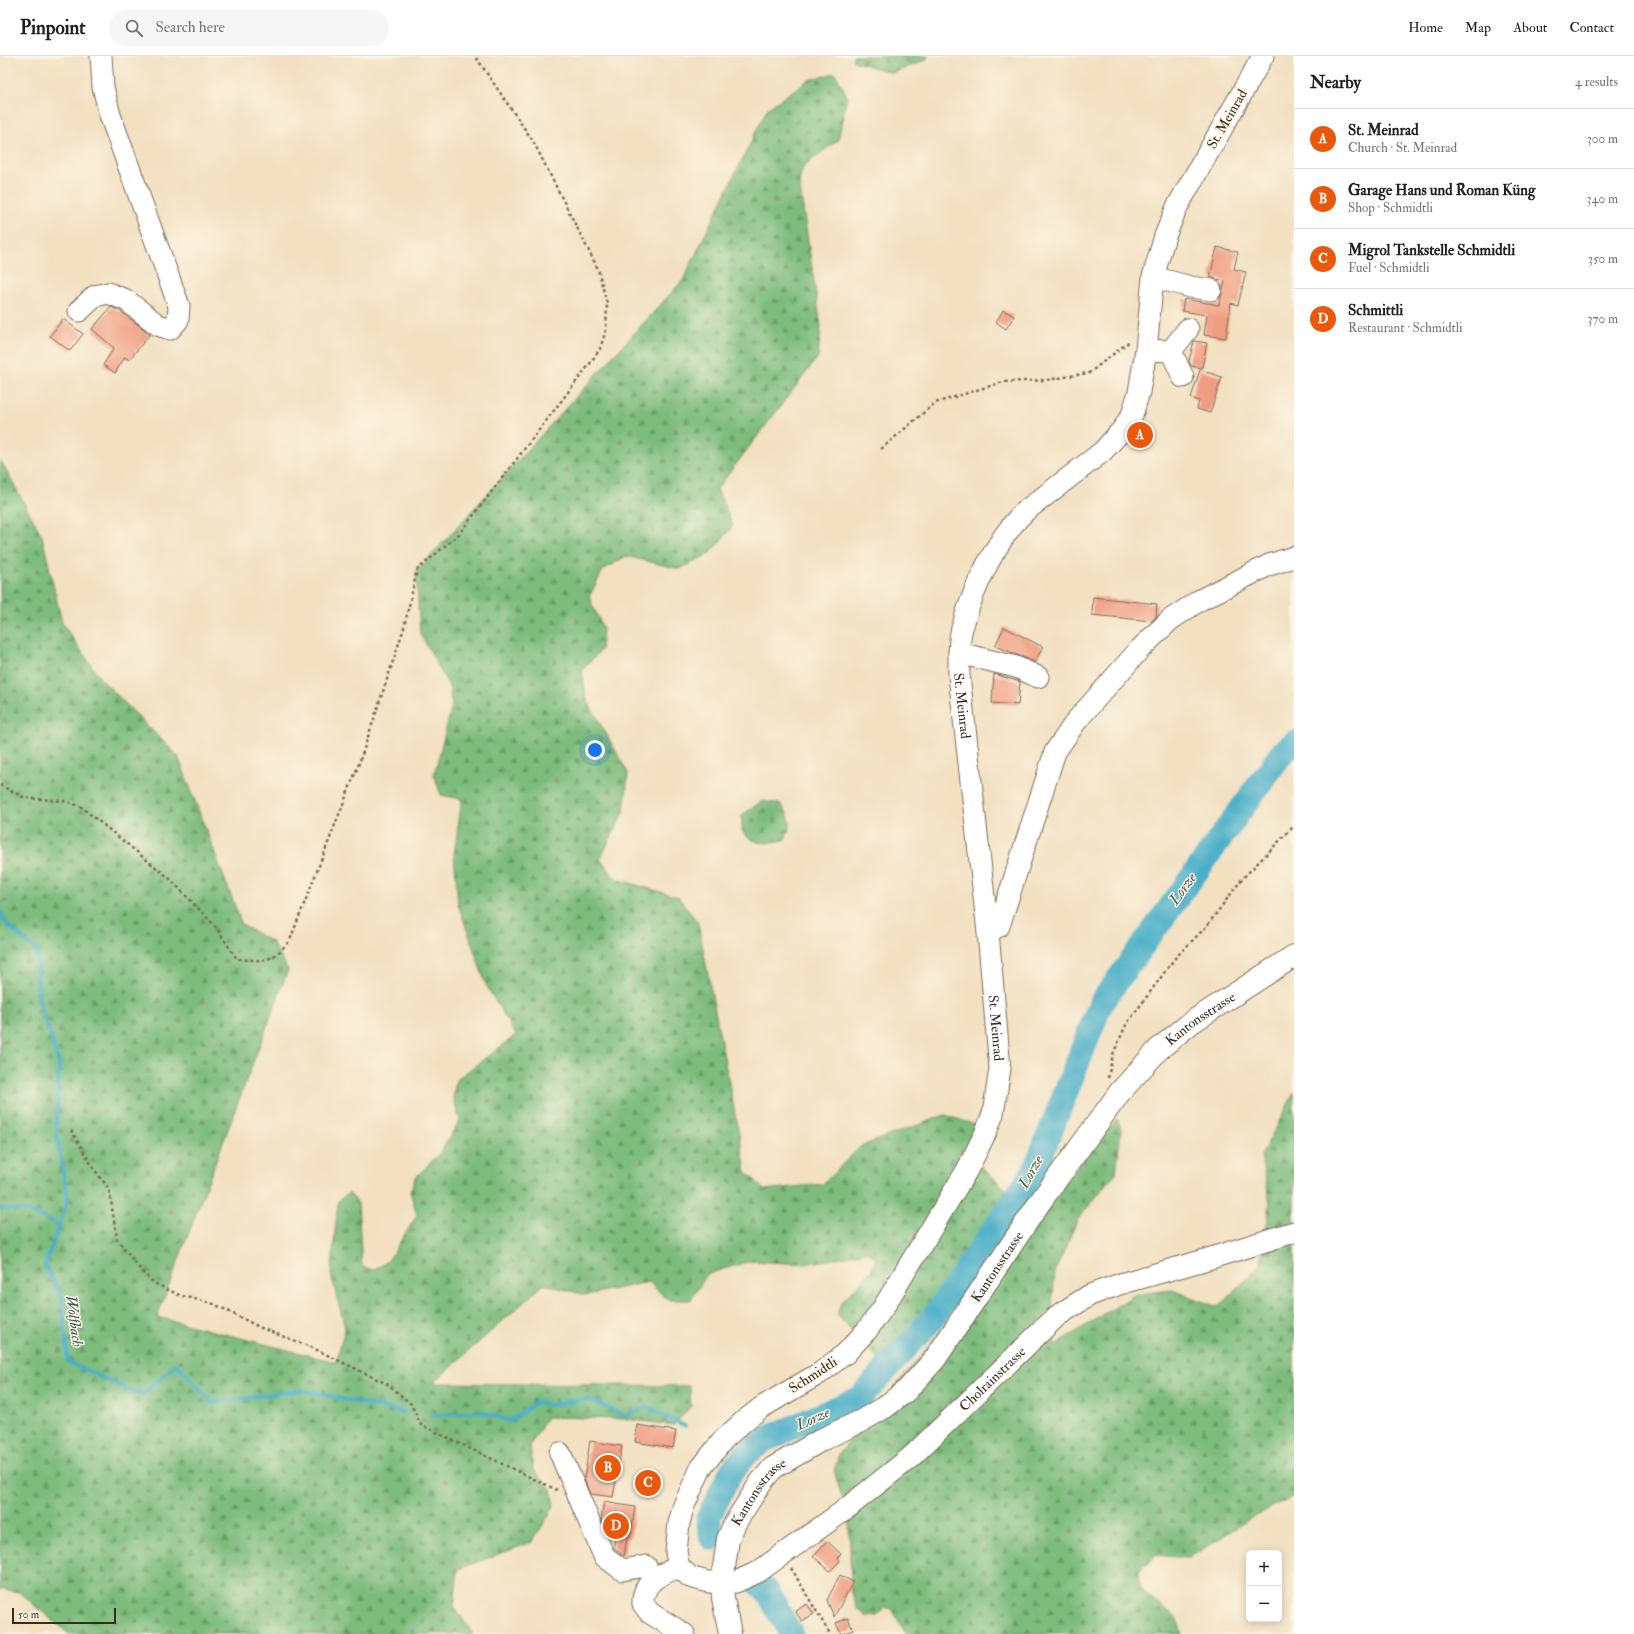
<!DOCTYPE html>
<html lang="en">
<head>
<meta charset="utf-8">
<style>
  body { margin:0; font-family:"IM FELL Double Pica",serif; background:#f6f6f6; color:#202124 }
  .controls { position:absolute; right:12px; bottom:12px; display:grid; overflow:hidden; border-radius:6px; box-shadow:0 2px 10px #0003 }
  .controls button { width:36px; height:36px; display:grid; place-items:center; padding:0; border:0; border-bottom:1px solid #e0e0e0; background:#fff; color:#202124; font:20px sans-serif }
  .scale { position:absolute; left:12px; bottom:10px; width:104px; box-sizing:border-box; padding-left:4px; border:2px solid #3b2a1e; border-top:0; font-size:11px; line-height:14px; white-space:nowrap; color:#3b2a1e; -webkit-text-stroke:3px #fcf5e5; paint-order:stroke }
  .you { position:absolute; left:595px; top:694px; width:14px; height:14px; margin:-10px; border:3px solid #fff; border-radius:50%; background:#1a73e8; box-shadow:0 0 0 6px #1a73e833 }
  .badge { display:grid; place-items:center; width:26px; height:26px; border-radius:50%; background:#ea580c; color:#fff; font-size:13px; font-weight:700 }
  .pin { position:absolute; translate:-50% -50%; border:2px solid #fff; box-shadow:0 1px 4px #0006 }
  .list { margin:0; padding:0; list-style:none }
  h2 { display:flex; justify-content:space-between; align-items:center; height:52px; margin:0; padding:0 16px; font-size:17px }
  h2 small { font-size:13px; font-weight:400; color:#757577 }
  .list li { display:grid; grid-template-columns:26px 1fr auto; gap:12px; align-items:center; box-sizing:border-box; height:60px; padding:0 16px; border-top:1px solid #e0e0e0 }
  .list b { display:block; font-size:15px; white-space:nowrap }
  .list p { margin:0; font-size:13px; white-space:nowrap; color:#757577 }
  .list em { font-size:13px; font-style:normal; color:#757577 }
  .icon { flex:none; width:22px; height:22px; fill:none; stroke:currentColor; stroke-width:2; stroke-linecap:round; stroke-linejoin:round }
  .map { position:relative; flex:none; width:1294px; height:1578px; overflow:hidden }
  header { display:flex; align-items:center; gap:24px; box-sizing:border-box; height:56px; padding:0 20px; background:#fff; border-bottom:1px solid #e0e0e0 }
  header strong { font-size:19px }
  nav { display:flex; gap:22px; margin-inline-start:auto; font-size:14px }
  .search { width:280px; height:36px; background:#f6f6f6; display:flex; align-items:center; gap:10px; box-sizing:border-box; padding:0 14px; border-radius:22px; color:#757577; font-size:15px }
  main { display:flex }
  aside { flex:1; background:#fff }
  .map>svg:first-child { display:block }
  .forest { fill:url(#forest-firs); stroke:#5c734e }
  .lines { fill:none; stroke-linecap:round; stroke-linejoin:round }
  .stream { stroke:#49afc8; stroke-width:4 }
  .river { stroke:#49afc8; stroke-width:25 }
  .building { fill:#f09c81 }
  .minor-casing { stroke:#7b6a57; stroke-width:23 }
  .major-casing { stroke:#7b6a57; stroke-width:24 }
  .path { stroke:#7b6a57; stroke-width:2.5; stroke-dasharray:3 3; stroke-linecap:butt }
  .minor { stroke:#fff; stroke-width:21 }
  .major { stroke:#fff; stroke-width:22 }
  .labels { text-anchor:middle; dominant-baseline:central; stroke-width:3; stroke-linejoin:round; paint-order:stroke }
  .street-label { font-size:14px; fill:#3b2a1e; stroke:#fcf5e5 }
  .water-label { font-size:15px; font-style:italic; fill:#40595a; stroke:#fcf5e5 }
</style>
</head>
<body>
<header>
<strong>Pinpoint</strong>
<div class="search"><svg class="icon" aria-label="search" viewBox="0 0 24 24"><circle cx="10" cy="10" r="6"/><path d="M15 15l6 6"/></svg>Search here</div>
<nav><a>Home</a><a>Map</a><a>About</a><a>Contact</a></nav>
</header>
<main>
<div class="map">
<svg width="1294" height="1578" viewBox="0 0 1294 1578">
  <defs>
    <pattern id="forest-firs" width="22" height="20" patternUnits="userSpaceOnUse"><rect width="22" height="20" fill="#7dbc7d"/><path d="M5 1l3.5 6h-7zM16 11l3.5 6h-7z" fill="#689966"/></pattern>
  </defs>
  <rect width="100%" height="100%" fill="#fcf5e5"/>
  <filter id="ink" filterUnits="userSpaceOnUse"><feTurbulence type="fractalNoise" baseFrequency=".025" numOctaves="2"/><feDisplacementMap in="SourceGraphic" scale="8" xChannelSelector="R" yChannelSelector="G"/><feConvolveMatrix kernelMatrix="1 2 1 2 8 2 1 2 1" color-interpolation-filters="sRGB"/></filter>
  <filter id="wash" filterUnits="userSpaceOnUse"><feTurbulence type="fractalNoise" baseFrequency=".012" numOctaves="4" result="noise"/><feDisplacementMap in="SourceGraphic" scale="16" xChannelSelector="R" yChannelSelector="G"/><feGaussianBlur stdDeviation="0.9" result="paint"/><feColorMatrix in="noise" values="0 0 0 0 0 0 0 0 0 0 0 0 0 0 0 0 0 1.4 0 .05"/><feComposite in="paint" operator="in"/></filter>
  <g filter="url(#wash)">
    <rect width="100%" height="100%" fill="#f2e0c1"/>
    <g class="forest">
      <polygon points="853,0 928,0 926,4 893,17 853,5"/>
      <polygon points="835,17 847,40 838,84 803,110 799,126 821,271 818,301 717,433 733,470 710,497 680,513 626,500 603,514 589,541 603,573 601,594 582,614 586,642 628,717 624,756 600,803 616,823 678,841 698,867 746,1115 764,1134 823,1128 861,1090 945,1059 976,1069 967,1097 1013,1140 886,1311 837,1259 841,1247 871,1215 876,1202 867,1196 806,1208 750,1205 707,1218 691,1244 668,1244 649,1226 586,1239 544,1228 433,1327 690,1330 691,1350 674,1369 626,1363 547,1361 530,1390 533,1413 551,1433 554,1451 532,1486 458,1513 454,1551 473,1578 69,1578 19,1536 0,1533 0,403 42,480 62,567 100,622 178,700 242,869 272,886 288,914 157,1261 336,1306 345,1272 331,1219 338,1145 349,1137 358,1147 362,1211 374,1214 388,1205 417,1159 410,1135 416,1121 440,1097 460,1064 453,1043 456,1024 516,979 486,929 458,848 454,798 462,743 441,739 434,719 452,650 449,630 420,577 416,516 683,224 767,53 808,24"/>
      <path d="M762 745 781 748C790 761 794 769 784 784 765 787 756 791 742 775V759Z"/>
      <polygon points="1294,1037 1294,1440 1254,1460 1189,1502 1157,1499 1138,1515 1140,1533 1176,1561 1182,1578 906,1578 892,1553 885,1551 877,1560 867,1561 857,1552 851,1534 849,1464 834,1415 839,1398 1117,1063 1121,1073 1116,1117 1078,1163 1055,1215 1052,1250 1055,1289 1136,1238 1172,1234 1218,1251 1261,1209 1270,1147 1261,1100"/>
    </g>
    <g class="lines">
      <g class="stream">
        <polyline points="0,855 7,869 37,895 38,942 59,1007 56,1075 68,1144 45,1209 62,1242 68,1306 141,1339 177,1308 212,1347 301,1334 404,1356"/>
        <polyline points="0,1152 28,1155 59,1169"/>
        <polyline points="432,1360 479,1355 510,1365 538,1345 547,1349 588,1343 625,1360 647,1351 685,1370"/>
      </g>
      <g class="river">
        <polyline points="712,1482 708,1462 731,1416 745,1399 764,1384 860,1342 933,1262 1035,1114 1101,947 1282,697 1294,687"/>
        <polyline points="759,1528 769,1538 791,1578"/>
      </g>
    </g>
    <g id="blocks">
      <g class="building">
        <polygon points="1217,191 1238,196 1234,213 1246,216 1238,249 1231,247 1226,282 1204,279 1207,259 1182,255 1184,243 1219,249 1225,225 1210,221"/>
        <polygon points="111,251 120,255 150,278 129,304 125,301 115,317 103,309 114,292 92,273"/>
        <polygon points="1003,254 1014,260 1006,273 996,266"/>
        <polygon points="63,263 83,278 70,295 50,280"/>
        <polygon points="1194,285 1207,287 1202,312 1191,310 1189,305"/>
        <polygon points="1200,314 1222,321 1210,357 1197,353 1199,345 1191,342"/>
        <polygon points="1093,541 1157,548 1156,561 1152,565 1092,559"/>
        <polygon points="1004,571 1043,591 1035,606 995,590"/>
        <polygon points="994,618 1020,626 1018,649 992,647"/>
        <polygon points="637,1369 676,1375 673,1392 635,1386"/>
        <polygon points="590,1385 622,1390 613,1441 590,1438 584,1423"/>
        <polygon points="643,1417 655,1419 652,1439 640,1437"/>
        <polygon points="604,1446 635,1451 630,1482 627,1482 624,1500 614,1492 615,1480 608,1479 601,1463"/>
        <polygon points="827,1485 841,1498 838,1502 840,1505 830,1515 813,1500"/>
        <polygon points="840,1519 853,1526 834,1561 827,1544"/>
        <polygon points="807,1548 814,1558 802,1565 795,1555"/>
        <polygon points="848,1562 853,1574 841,1578 836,1567"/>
      </g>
    </g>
  </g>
  <g filter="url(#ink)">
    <use href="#blocks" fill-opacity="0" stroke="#7b6a57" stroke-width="1"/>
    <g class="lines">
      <g class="minor-casing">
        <g id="minor">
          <path id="s1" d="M1263 0 1177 151 1165 180 1153 221 1146 294 1139 336 1132 359 1123 373 1102 396 1024 456C995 485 973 533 962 572 958 587 959 603 959 619L988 876 1000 1013 993 1058 985 1078 967 1114 883 1252 867 1274 846 1297 820 1317 762 1351 744 1365 724 1383 701 1412 684 1449 679 1467 676 1496 679 1511 690 1521 708 1526H736L758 1516 842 1456 911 1401 1057 1260 1090 1239 1120 1228 1208 1203 1294 1176"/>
          <polyline points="1153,221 1191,231 1211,234"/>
          <polyline points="79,255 95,240 108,237 126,244 158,269 170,273 178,264 179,250 110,59 103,31 101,0"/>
          <polyline points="1146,294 1171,295 1183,321"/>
          <polyline points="1171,295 1188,273"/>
          <polyline points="959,597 1016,611 1038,621"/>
          <polyline points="988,876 999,870 1055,696 1077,664 1139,594 1170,564 1200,544 1269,509 1294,501"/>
          <polyline points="560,1397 604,1500 622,1514 646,1510"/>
          <path d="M679 1511C661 1518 642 1525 643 1548L650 1557 684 1578"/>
        </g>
      </g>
      <g class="major-casing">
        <g id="major">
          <path id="s2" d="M730 1578 723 1542 722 1526 728 1483 735 1467 761 1426 773 1412 823 1383 861 1365 885 1351 907 1334 935 1303 1040 1146 1120 1036 1159 993 1192 966 1294 900"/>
        </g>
      </g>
      <g class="path">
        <polyline points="881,393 935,347 1003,326 1046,324 1089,317 1130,285"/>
        <path d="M0 729 25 742 64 745 80 750 169 822 215 870 237 903C266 905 271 907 290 884L360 705 404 572 417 514 459 478 589 309 600 293 606 274 607 248 598 213 533 85 475 0"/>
        <polyline points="1108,1022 1113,998 1126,969 1175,902 1206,871 1242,823 1294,770"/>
        <polyline points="71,1074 94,1113 109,1133 117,1183 143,1217 154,1227 179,1239 214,1248 261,1272 311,1291 389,1329 411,1348 421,1369 557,1434"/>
        <polyline points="791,1512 830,1578"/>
      </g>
      <use href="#minor" class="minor"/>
      <use href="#major" class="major"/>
    </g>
  </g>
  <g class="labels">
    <g class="street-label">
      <text transform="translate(1227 63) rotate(-60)">St. Meinrad</text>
      <text stroke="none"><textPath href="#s1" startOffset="745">St. Meinrad</textPath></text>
      <text stroke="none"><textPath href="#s2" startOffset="812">Kantonsstrasse</textPath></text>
      <text stroke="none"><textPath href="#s1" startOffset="1069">St. Meinrad</textPath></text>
      <text stroke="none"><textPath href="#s2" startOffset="489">Kantonsstrasse</textPath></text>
      <text transform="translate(813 1319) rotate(-33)">Schmidtli</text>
      <text stroke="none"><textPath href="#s1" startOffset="2118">Cholrainstrasse</textPath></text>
      <text stroke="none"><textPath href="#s2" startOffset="153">Kantonsstrasse</textPath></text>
    </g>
    <g class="water-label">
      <text transform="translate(1183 833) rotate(-54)">Lorze</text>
      <text transform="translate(1031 1116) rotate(-61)">Lorze</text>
      <text transform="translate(74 1265) rotate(82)">Wolfbach</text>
      <text transform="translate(813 1363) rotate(-24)">Lorze</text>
    </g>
  </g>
</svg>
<div class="controls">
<button>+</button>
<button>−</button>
</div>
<div class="scale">50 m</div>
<div class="you"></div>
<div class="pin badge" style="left:1140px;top:379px">A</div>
<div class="pin badge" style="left:608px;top:1412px">B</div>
<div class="pin badge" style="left:648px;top:1427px">C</div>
<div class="pin badge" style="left:616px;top:1470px">D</div>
</div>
<aside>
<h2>Nearby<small>4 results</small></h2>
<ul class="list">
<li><span class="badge">A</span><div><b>St. Meinrad</b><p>Church · St. Meinrad</p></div><em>300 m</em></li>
<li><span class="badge">B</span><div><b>Garage Hans und Roman Küng</b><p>Shop · Schmidtli</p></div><em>340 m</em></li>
<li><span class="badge">C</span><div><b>Migrol Tankstelle Schmidtli</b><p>Fuel · Schmidtli</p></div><em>350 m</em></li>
<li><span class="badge">D</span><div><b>Schmittli</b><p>Restaurant · Schmidtli</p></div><em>370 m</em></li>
</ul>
</aside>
</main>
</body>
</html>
